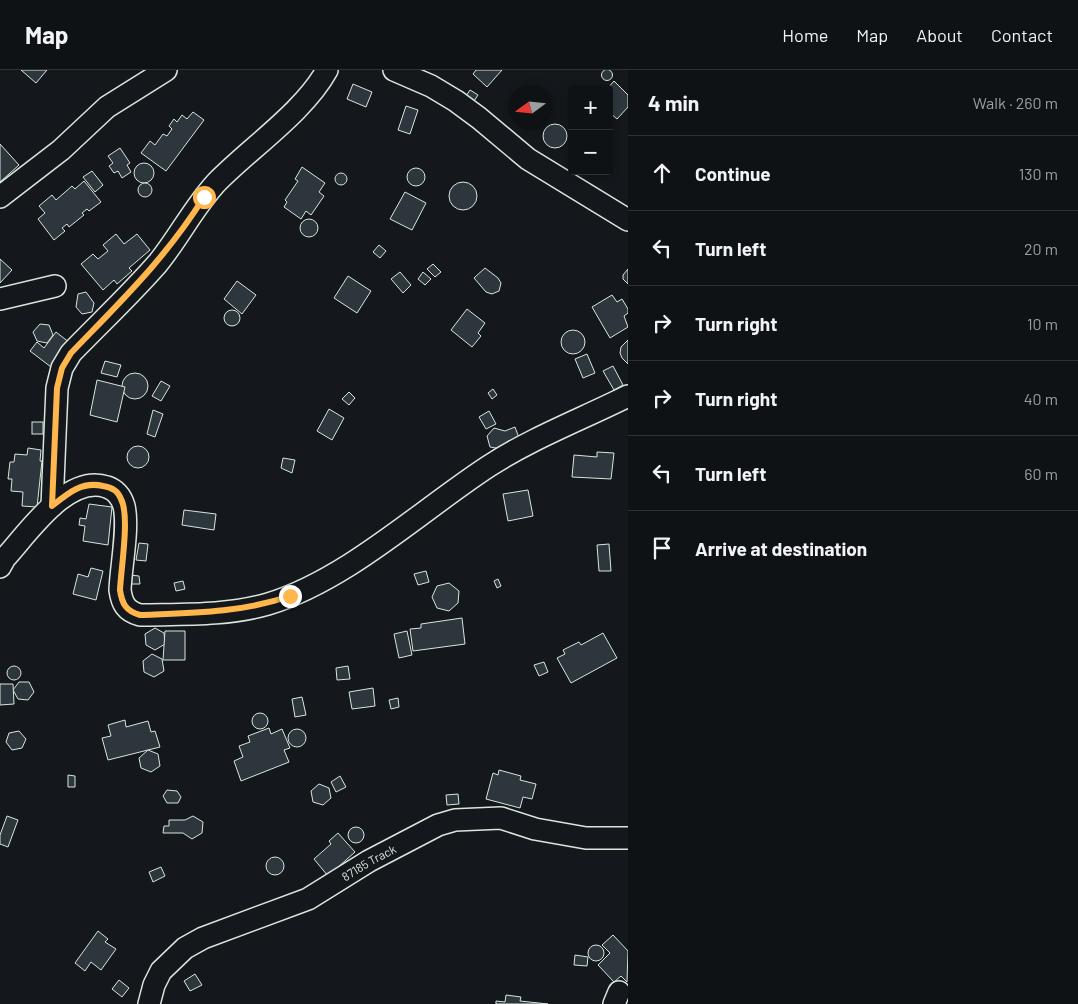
<!DOCTYPE html>
<html lang="en">
<head>
<meta charset="utf-8">
<style>
  body { margin:0; font-family:Barlow,sans-serif; background:#181b1e; color:#f1f3f6 }
  .controls { position:absolute; right:15px; top:15px; display:grid; overflow:hidden; border-radius:5px; box-shadow:0 2px 8px #0003 }
  .controls button { width:45px; height:45px; display:grid; place-items:center; padding:0; border:0; border-bottom:1px solid #2f3234; background:#0f1215; color:#f1f3f6; font:25px sans-serif }
  .compass { position:absolute; left:508px; top:15px; width:45px; height:45px; border-radius:50%; background:#0f1215; box-shadow:0 2px 8px #0003; rotate:255deg }
  .stop { position:absolute; width:15px; height:15px; margin:-11px; border:4px solid #ffb74d; border-radius:50%; background:#fff }
  .stop.end { background:#ffb74d; border-color:#fff; box-shadow:0 1px 5px #0008 }
  .list { margin:0; padding:0; list-style:none }
  h2 { display:flex; justify-content:space-between; align-items:center; height:65px; margin:0; padding:0 20px; font-size:21px }
  h2 small { font-size:16px; font-weight:400; color:#9b9ea0 }
  .list li { display:grid; grid-template-columns:32px 1fr auto; gap:15px; align-items:center; box-sizing:border-box; height:75px; padding:0 20px; border-top:1px solid #2f3234 }
  .list b { display:block; font-size:19px; white-space:nowrap }
  .list em { font-size:16px; font-style:normal; color:#9b9ea0 }
  .icon { flex:none; width:28px; height:28px; fill:none; stroke:currentColor; stroke-width:2; stroke-linecap:round; stroke-linejoin:round }
  .map { position:relative; flex:none; width:628px; height:934px; overflow:hidden }
  header { display:flex; align-items:center; gap:30px; box-sizing:border-box; height:70px; padding:0 25px; background:#0f1215; border-bottom:1px solid #2f3234 }
  header strong { font-size:24px }
  nav { display:flex; gap:28px; margin-inline-start:auto; font-size:18px }
  main { display:flex }
  aside { flex:1; background:#0f1215 }
  .map>svg:first-child { display:block }
  .building { fill:#2c363c; stroke:#d8e6dc }
  .lines { fill:none; stroke-linecap:round; stroke-linejoin:round }
  .minor-casing { stroke:#d8e6dc; stroke-width:24 }
  .minor { stroke:#14181c; stroke-width:21 }
  .route { stroke:#ffb74d; stroke-width:6 }
  .labels { text-anchor:middle; dominant-baseline:central; stroke-width:4; stroke-linejoin:round; paint-order:stroke }
  .street-label { font-size:12px; fill:#d8e6dc; stroke:#14181c }
</style>
</head>
<body>
<header>
<strong>Map</strong>
<nav><a>Home</a><a>Map</a><a>About</a><a>Contact</a></nav>
</header>
<main>
<div class="map">
<svg width="628" height="934" viewBox="0 0 628 934">
  <rect width="100%" height="100%" fill="#14181c"/>
  <g class="building">
    <circle cx="607" cy="5" r="5.5"/>
    <polygon points="21,0 47,0 36,13"/>
    <polygon points="476,0 502,0 487,17 473,4"/>
    <polygon points="614,11 628,25 628,37 617,49 609,42 609,19 607,19"/>
    <polygon points="353,14 372,22 366,37 347,29"/>
    <polygon points="470,20 478,25 472,34 464,29"/>
    <polygon points="406,36 418,40 410,64 398,60"/>
    <polygon points="193,42 204,50 166,101 141,83 150,71 155,75 163,64 167,66 172,59 169,56 174,49 177,52 182,45 187,49"/>
    <circle cx="555" cy="66" r="12"/>
    <polygon points="0,74 19,95 0,112"/>
    <polygon points="120,78 130,93 127,95 131,102 122,108 118,101 114,103 109,96 113,93 108,86"/>
    <circle cx="144" cy="103" r="10"/>
    <polygon points="302,97 325,113 319,122 324,126 311,145 306,141 301,149 284,137 287,132 285,130 298,111 295,109"/>
    <circle cx="416" cy="107" r="9"/>
    <polygon points="92,101 103,115 95,122 83,107"/>
    <circle cx="341" cy="109" r="6"/>
    <polygon points="84,111 101,132 89,141 87,139 82,143 84,145 69,157 67,154 62,158 65,161 54,170 38,149 45,143 39,136 52,125 56,130 72,116 75,119"/>
    <circle cx="463" cy="126" r="14"/>
    <circle cx="145" cy="120" r="7"/>
    <polygon points="405,122 426,133 412,160 390,149"/>
    <circle cx="309" cy="158" r="9"/>
    <polygon points="116,164 124,174 137,164 150,180 129,198 132,201 117,214 114,210 103,220 81,194 93,184 98,189 108,181 103,175"/>
    <polygon points="379,175 386,181 380,188 373,182"/>
    <polygon points="0,189 12,200 0,213"/>
    <polygon points="433,194 441,202 435,207 427,199"/>
    <polygon points="485,198 498,208 501,213 499,221 492,224 486,222 474,208"/>
    <polygon points="628,199 628,214 623,209 623,205"/>
    <polygon points="400,202 411,215 403,223 391,209"/>
    <polygon points="423,202 431,209 425,215 418,209"/>
    <polygon points="348,206 371,221 357,243 334,228"/>
    <polygon points="237,211 256,225 242,244 224,229"/>
    <polygon points="86,222 94,233 92,242 82,244 76,237 78,224"/>
    <polygon points="612,225 617,232 622,229 628,239 628,243 624,246 628,257 610,268 592,237"/>
    <polygon points="467,239 485,253 478,263 481,266 472,277 451,260"/>
    <circle cx="232" cy="248" r="8"/>
    <polygon points="40,254 49,255 53,265 47,273 37,271 33,262"/>
    <circle cx="573" cy="272" r="12"/>
    <polygon points="56,262 70,273 51,297 30,281 37,272 44,278"/>
    <polygon points="628,270 628,294 622,288 620,283 621,277"/>
    <polygon points="587,284 595,303 583,308 575,289"/>
    <polygon points="105,291 121,295 117,307 101,303"/>
    <polygon points="613,296 623,315 614,320 603,301"/>
    <circle cx="135" cy="316" r="13"/>
    <polygon points="97,310 125,317 117,352 90,345"/>
    <polygon points="161,311 170,316 161,331 152,326"/>
    <polygon points="493,319 497,325 492,329 488,323"/>
    <polygon points="349,322 355,328 349,335 342,329"/>
    <polygon points="329,339 344,348 332,370 317,361"/>
    <polygon points="153,340 163,344 155,367 147,364"/>
    <polygon points="489,341 496,354 486,359 479,347"/>
    <rect x="32" y="352" width="11" height="12"/>
    <polygon points="515,357 519,368 508,371 501,379 490,377 487,366 494,358 505,361"/>
    <circle cx="138" cy="387" r="11"/>
    <polygon points="28,378 41,380 40,391 42,391 37,437 22,436 23,422 11,421 12,409 8,409 10,392 14,392 15,384 27,385"/>
    <polygon points="597,382 614,383 611,409 572,407 574,385 597,387"/>
    <polygon points="283,388 295,390 292,403 281,398"/>
    <polygon points="528,420 533,446 508,451 503,424"/>
    <polygon points="89,434 112,437 108,475 83,471 85,456 79,455 80,448 86,449"/>
    <polygon points="184,440 216,444 214,460 182,455"/>
    <polygon points="139,473 148,474 146,491 136,490"/>
    <polygon points="609,474 611,501 599,501 597,475"/>
    <polygon points="91,498 103,501 96,530 73,524 78,504 88,507"/>
    <polygon points="426,501 429,512 418,515 414,504"/>
    <polygon points="130,505 139,506 140,514 130,514"/>
    <polygon points="498,509 501,516 497,518 494,511"/>
    <polygon points="183,511 185,519 176,521 174,513"/>
    <polygon points="449,513 459,521 458,533 449,541 437,538 432,527 437,516"/>
    <polygon points="462,548 465,574 413,581 410,559 421,558 421,554"/>
    <polygon points="155,558 164,563 165,574 155,580 146,575 145,564"/>
    <polygon points="165,561 185,561 185,590 163,590"/>
    <polygon points="407,561 412,585 399,588 394,564"/>
    <polygon points="603,563 617,588 571,613 557,588 565,584 563,580 579,572 581,575"/>
    <polygon points="152,584 162,589 164,601 154,607 144,602 143,591"/>
    <polygon points="544,592 548,602 539,606 534,595"/>
    <polygon points="348,596 350,609 337,610 336,598"/>
    <circle cx="14" cy="603" r="7"/>
    <polygon points="19,612 29,612 34,622 28,630 18,629 13,620"/>
    <polygon points="0,614 13,614 14,634 0,635"/>
    <polygon points="373,618 375,636 352,639 349,622"/>
    <polygon points="302,627 306,645 295,647 292,629"/>
    <polygon points="398,628 399,637 391,639 389,630"/>
    <circle cx="260" cy="651" r="8"/>
    <polygon points="125,650 126,657 148,651 151,662 155,661 160,677 108,690 102,668 111,666 108,655"/>
    <polygon points="269,658 271,664 282,659 290,678 284,680 289,692 241,711 234,691 243,687 239,676 250,672 248,666"/>
    <circle cx="297" cy="668" r="9"/>
    <polygon points="19,661 26,669 22,678 12,680 6,672 9,663"/>
    <polygon points="148,680 158,684 160,696 151,702 141,698 139,688"/>
    <polygon points="499,700 521,706 520,710 536,714 532,729 523,727 520,738 486,729 493,703 498,705"/>
    <polygon points="68,705 75,706 75,717 68,717"/>
    <polygon points="340,706 346,717 336,722 331,712"/>
    <polygon points="319,714 329,718 331,728 323,735 313,732 311,721"/>
    <polygon points="167,720 177,721 181,727 178,733 167,733 163,726"/>
    <polygon points="458,724 459,734 447,735 446,725"/>
    <polygon points="7,746 18,750 8,777 0,774 0,765"/>
    <polygon points="193,746 203,752 202,763 192,769 183,763 163,763 164,756 169,756 169,750 185,750"/>
    <circle cx="356" cy="765" r="8"/>
    <polygon points="338,763 355,782 328,806 314,789 331,774 329,771"/>
    <circle cx="275" cy="796" r="9"/>
    <polygon points="161,797 165,806 153,812 149,802"/>
    <polygon points="98,861 108,869 105,872 116,879 101,900 91,892 85,901 75,893"/>
    <polygon points="613,865 628,881 627,912 621,906 614,912 598,895 610,883 602,875"/>
    <circle cx="596" cy="883" r="8"/>
    <polygon points="575,885 588,887 587,896 574,895"/>
    <polygon points="195,904 202,915 190,921 184,911"/>
    <polygon points="119,910 129,918 122,927 112,919"/>
    <polygon points="506,925 521,927 520,931 548,934 496,934 496,931 505,932"/>
  </g>
  <g class="lines">
    <g class="minor-casing">
      <g id="minor">
        <polyline points="394,0 431,16 456,31 479,48 528,89 628,150"/>
        <polyline points="0,127 61,80 107,37 166,0"/>
        <polyline points="0,229 55,216"/>
        <path d="M52 436 57 318 62 298 71 283C100 253 131 224 158 193 179 167 194 137 216 113 250 78 304 42 327 0"/>
        <path d="M0 497 5 488C28 463 68 403 107 417 116 420 121 426 124 436 129 457 121 496 120 520 122 534 126 541 140 545 182 544 227 546 268 534 347 510 420 441 489 396 532 368 582 349 628 326"/>
        <path id="s1" d="M149 934 154 915 161 901 185 878 203 868 308 829 369 791 438 755 455 750 501 748 535 759 586 768H628"/>
        <polyline points="614,934 619,922"/>
      </g>
    </g>
    <use href="#minor" class="minor"/>
  </g>
  <g class="lines">
    <path class="route" d="M204 127C166 188 121 231 71 283L62 298 57 318 52 436C68 423 82 411 103 416 111 417 118 421 121 429 130 446 121 498 120 520 122 534 126 541 140 545 192 543 241 543 290 526"/>
  </g>
  <g class="labels">
    <g class="street-label">
      <text stroke="none"><textPath href="#s1" startOffset="272">87185 Track</textPath></text>
    </g>
  </g>
</svg>
<div class="controls">
<button>+</button>
<button>−</button>
</div>
<svg class="compass" viewBox="-18 -18 36 36"><path d="M0-13l5 13h-10z" fill="#e53935"/><path d="M0 13l5-13h-10z" fill="#9b9ea0"/></svg>
<div class="stop" style="left:204px;top:127px"></div>
<div class="stop end" style="left:290px;top:526px"></div>
</div>
<aside>
<h2>4 min<small>Walk · 260 m</small></h2>
<ul class="list">
<li><svg class="icon" aria-label="ahead" viewBox="0 0 24 24"><path d="M12 20V5M6 11l6-6 6 6"/></svg><div><b>Continue</b></div><em>130 m</em></li>
<li><svg class="icon" aria-label="left" viewBox="0 0 24 24"><path d="M17 20v-9H6M10 6l-5 5 5 5"/></svg><div><b>Turn left</b></div><em>20 m</em></li>
<li><svg class="icon" aria-label="right" viewBox="0 0 24 24"><path d="M7 20v-9h11M14 6l5 5-5 5"/></svg><div><b>Turn right</b></div><em>10 m</em></li>
<li><svg class="icon" aria-label="right" viewBox="0 0 24 24"><path d="M7 20v-9h11M14 6l5 5-5 5"/></svg><div><b>Turn right</b></div><em>40 m</em></li>
<li><svg class="icon" aria-label="left" viewBox="0 0 24 24"><path d="M17 20v-9H6M10 6l-5 5 5 5"/></svg><div><b>Turn left</b></div><em>60 m</em></li>
<li><svg class="icon" aria-label="arrive" viewBox="0 0 24 24"><path d="M6 21V4h12l-3 4 3 4H6"/></svg><div><b>Arrive at destination</b></div></li>
</ul>
</aside>
</main>
</body>
</html>
